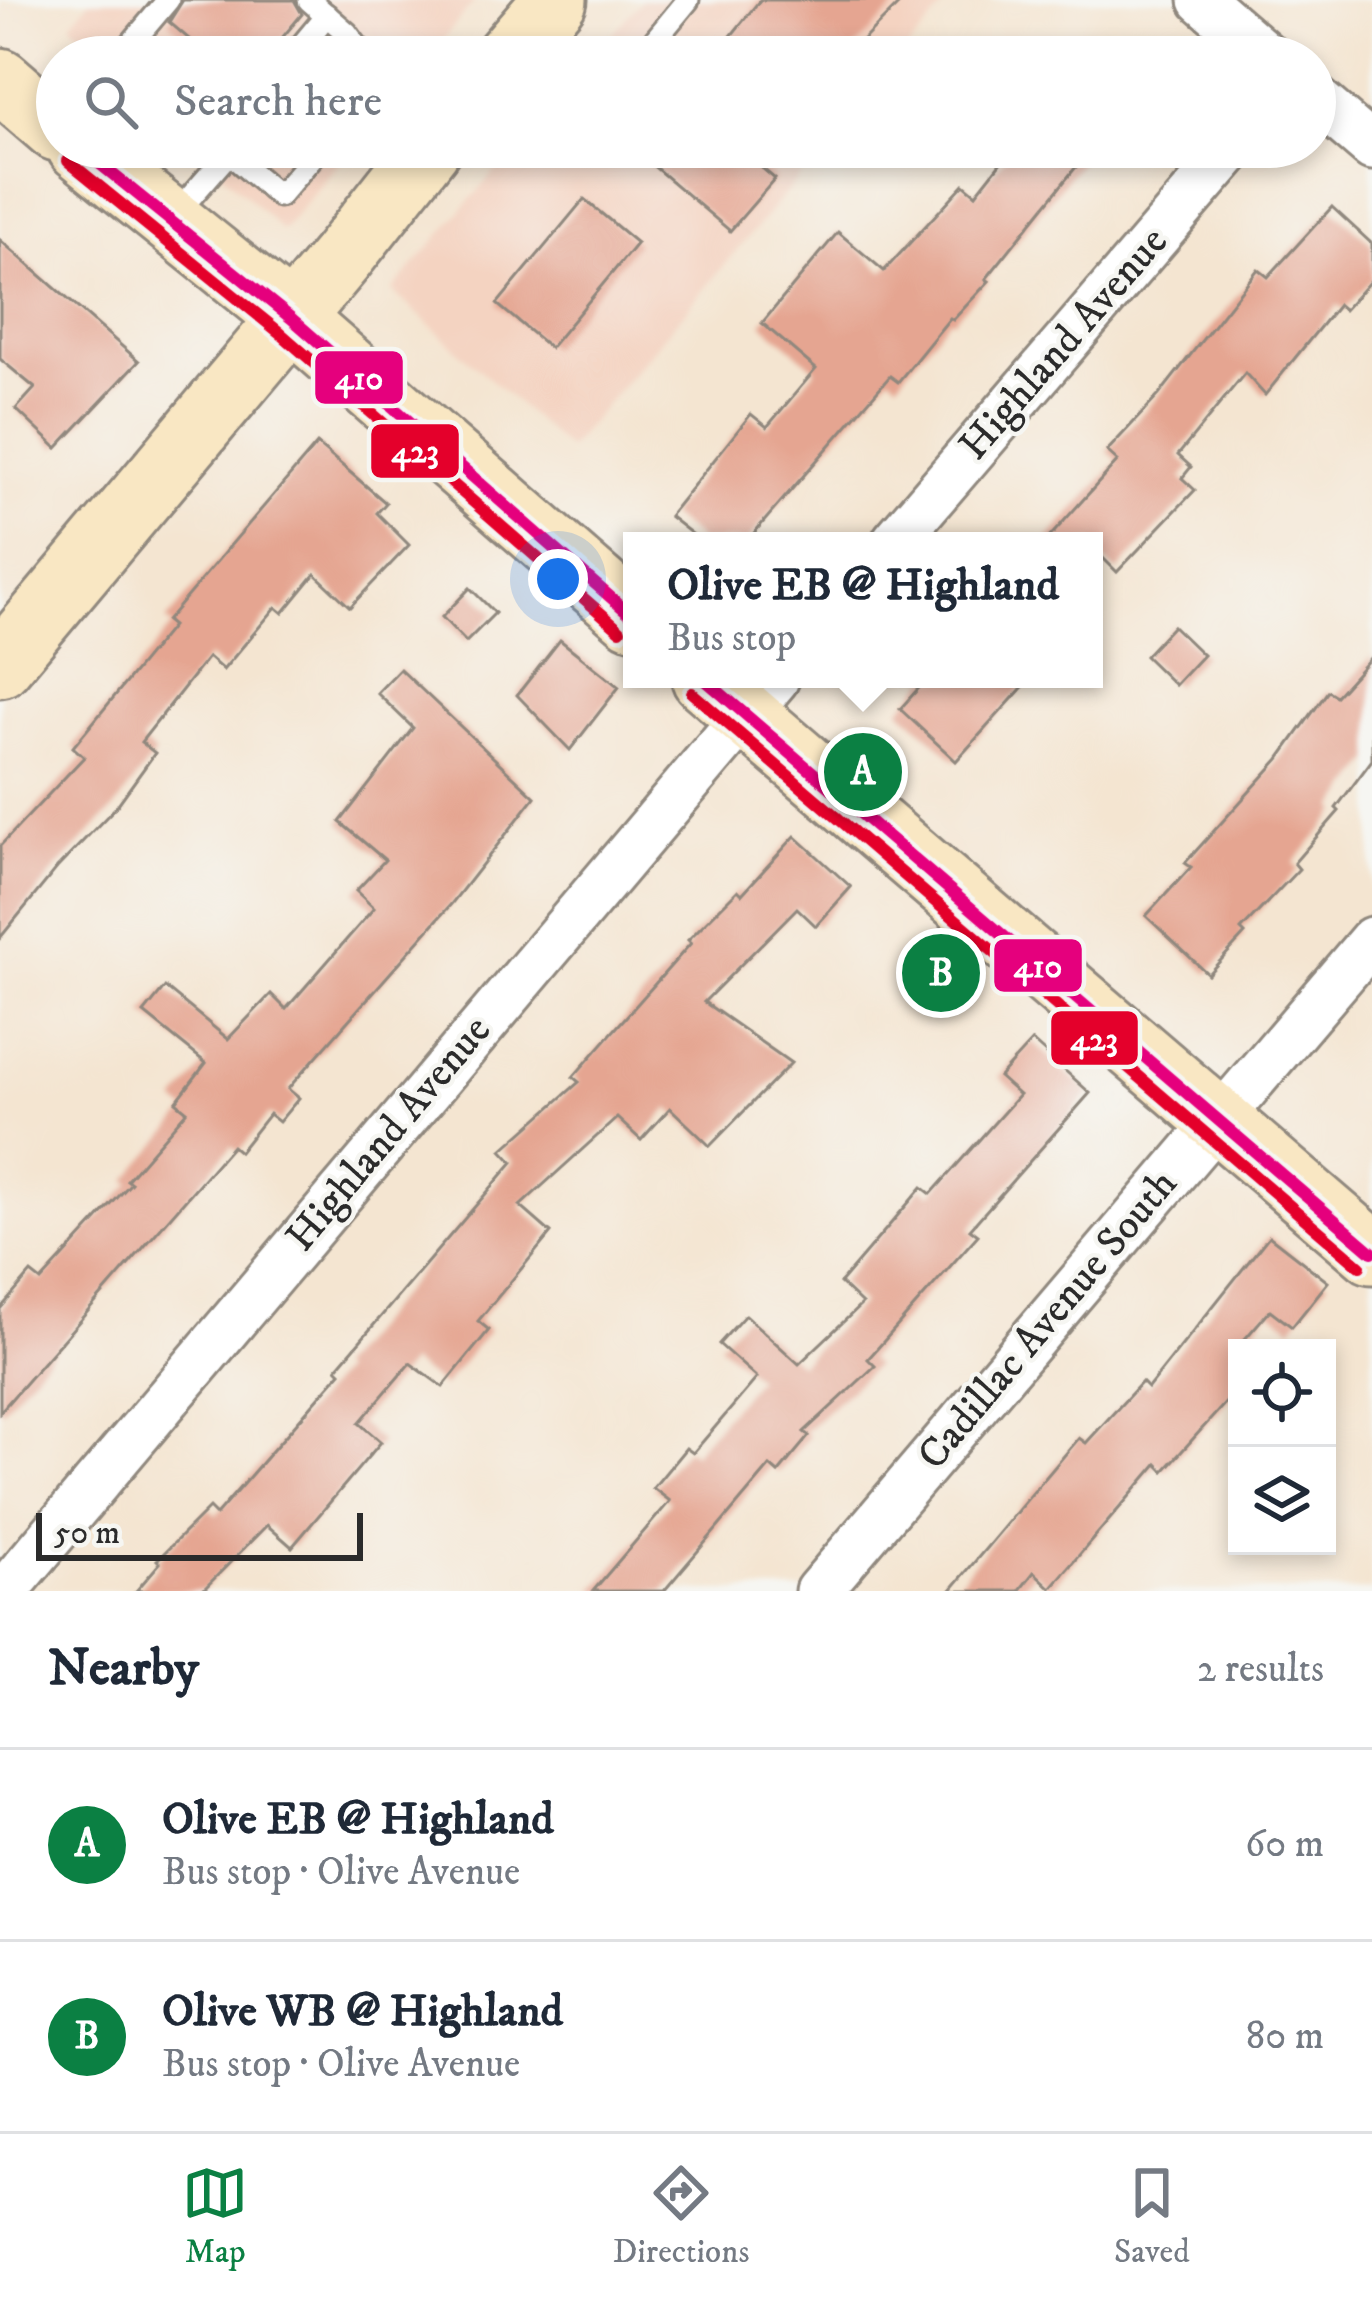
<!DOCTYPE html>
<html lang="en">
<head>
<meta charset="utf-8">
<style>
  body { margin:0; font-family:"IM FELL DW Pica",serif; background:#f2f2f3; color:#1f2937 }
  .controls { position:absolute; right:36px; bottom:36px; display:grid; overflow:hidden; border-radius:0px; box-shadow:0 6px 18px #0003 }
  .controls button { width:108px; height:108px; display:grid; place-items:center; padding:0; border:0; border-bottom:3px solid #e0e1e3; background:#fff; color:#1f2937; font:60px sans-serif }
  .scale { position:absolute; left:36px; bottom:30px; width:327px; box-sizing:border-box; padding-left:12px; border:6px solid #2b2b2b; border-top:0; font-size:33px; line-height:42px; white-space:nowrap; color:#2b2b2b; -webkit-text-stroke:9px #f6f6f2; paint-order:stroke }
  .you { position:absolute; left:558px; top:579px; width:42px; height:42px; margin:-30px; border:9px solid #fff; border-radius:50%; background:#1a73e8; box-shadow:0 0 0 18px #1a73e833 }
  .badge { display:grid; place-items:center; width:78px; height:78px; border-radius:50%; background:#0b8043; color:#fff; font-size:39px; font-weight:700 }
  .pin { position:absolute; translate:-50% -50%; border:6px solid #fff; box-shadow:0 3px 12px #0006 }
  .popup { position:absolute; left:623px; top:532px; width:480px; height:156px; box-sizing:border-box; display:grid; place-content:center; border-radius:0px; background:#fff; filter:drop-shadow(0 3px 9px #0005); font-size:39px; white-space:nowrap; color:#747a83 }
  .popup b { font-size:45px; color:#1f2937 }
  .popup::after { content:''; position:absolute; left:50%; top:100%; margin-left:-24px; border:24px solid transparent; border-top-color:#fff }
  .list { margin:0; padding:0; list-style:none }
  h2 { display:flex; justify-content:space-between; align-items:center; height:156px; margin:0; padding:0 48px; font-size:51px }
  h2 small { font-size:39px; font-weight:400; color:#747a83 }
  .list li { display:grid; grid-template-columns:78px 1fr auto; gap:36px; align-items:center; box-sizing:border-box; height:192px; padding:0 48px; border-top:3px solid #e0e1e3 }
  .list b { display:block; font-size:45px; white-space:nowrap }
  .list p { margin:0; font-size:39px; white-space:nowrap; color:#747a83 }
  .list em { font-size:39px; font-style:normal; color:#747a83 }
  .icon { flex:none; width:66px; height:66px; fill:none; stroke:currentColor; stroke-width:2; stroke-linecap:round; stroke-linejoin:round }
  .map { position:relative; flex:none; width:1372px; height:1591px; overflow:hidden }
  .search { position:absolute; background:#fff; box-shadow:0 6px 18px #0003; left:36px; right:36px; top:36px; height:132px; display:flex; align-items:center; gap:30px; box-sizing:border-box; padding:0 42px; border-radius:66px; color:#747a83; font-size:45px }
  .sheet { height:540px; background:#fff }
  nav { display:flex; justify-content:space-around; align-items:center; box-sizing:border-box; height:168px; border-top:3px solid #e0e1e3; background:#fff; font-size:33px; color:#747a83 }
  nav a { display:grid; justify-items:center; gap:6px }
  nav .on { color:#0b8043 }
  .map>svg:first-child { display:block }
  .built { fill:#f4d3c1 }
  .building { fill:#e5a591 }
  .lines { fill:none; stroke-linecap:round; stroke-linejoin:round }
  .service-casing { stroke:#90887e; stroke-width:27 }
  .minor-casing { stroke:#90887e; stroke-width:51 }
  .secondary-casing { stroke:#90887e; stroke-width:69 }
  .service { stroke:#fff; stroke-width:21 }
  .minor { stroke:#fff; stroke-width:45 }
  .secondary { stroke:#f9e7c3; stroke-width:63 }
  .bus-1-casing { stroke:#f6f6f2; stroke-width:21 }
  .bus-2-casing { stroke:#f6f6f2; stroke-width:21 }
  .bus-1 { stroke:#e5007d; stroke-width:12 }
  .bus-2 { stroke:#e4002b; stroke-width:12 }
  .labels { text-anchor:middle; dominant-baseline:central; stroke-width:9; stroke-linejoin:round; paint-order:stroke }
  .street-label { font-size:42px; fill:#2b2b2b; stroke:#f6f6f2 }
  .line-badge { stroke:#f6f6f2; stroke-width:4.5 }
  .badge-label { font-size:33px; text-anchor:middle; font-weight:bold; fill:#fff }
</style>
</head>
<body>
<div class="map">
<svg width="1372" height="1591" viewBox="0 0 1372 1591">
  <rect width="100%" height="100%" fill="#f6f6f2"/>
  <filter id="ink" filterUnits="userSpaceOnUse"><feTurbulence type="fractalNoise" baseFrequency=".00833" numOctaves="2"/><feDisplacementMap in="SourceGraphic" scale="24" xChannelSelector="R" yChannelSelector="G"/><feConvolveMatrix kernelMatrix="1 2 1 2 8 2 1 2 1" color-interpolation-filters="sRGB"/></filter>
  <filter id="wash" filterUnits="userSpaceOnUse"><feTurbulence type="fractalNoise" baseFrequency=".004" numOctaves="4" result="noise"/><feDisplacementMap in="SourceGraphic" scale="48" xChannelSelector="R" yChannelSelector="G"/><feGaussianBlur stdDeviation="2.7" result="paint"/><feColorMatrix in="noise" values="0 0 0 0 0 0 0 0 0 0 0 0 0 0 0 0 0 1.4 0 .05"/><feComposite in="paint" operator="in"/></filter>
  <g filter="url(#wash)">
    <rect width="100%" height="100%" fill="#f4e5d1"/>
    <g class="built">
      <polygon points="90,0 476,0 428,57 105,57 71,23"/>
      <polygon points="642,0 950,0 901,57 593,57"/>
      <polygon points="196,147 352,147 282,231"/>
      <polygon points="516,147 825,147 568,449 392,291"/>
    </g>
    <g id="blocks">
      <g class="building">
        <polygon points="183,0 294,0 302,14 266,57 210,57 169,22"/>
        <polygon points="760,0 903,0 846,57 714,57"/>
        <polygon points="631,147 737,147 775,179 730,231"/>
        <polygon points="1013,147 1092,147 986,279 989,281 953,320 950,318 898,382 890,376 747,541 701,541 669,516 751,414 767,427 816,369 762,323 838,232 884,271 964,184 976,194"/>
        <polygon points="584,199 637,243 550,348 497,304"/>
        <polygon points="1332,207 1372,244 1372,279 1344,310 1338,305 1265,395 1245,373 1178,455 1191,467 1182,478 1195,490 1117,572 1094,549 1094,541 1046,541 1118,461 1107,451 1159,395 1258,269 1268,277"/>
        <polygon points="0,240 139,361 57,448 16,409 35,388 0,359"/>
        <polygon points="317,444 386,503 377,513 409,545 350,607 315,574 283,613 276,607 223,670 208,657 141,742 155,753 116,807 57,868 0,938 0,846 84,757 73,747 172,626 166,621"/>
        <polygon points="470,588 495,613 466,642 442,617"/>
        <polygon points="1173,626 1203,655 1175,685 1145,656"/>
        <polygon points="560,640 619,687 570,750 517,695"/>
        <polygon points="1372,656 1372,760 1336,808 1339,811 1294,863 1299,869 1241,930 1245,934 1208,974 1146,916 1191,867 1185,863 1279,759 1328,691 1336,696"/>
        <polygon points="400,669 535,797 452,903 293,1083 288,1089 299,1098 279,1122 269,1114 239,1152 232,1146 0,1412 0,1309 31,1273 41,1281 131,1183 127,1180 187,1111 176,1102 206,1063 144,1013 165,987 228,1039 271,994 286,1009 374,908 356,891 385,860 340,822 413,728 377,693"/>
        <polygon points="927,679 1030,679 956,761 900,709"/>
        <polygon points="795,836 851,887 816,926 797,908 704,1002 791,1063 710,1146 670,1108 641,1140 617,1118 520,1206 551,1233 478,1321 489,1330 443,1387 410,1363 359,1423 381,1442 292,1547 267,1525 202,1591 136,1591 160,1563 157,1560 209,1508 216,1515 341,1372 337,1368 513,1162 502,1150 579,1082 573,1077 691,943 688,940 738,890 742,894"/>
        <polygon points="1032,1041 1090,1093 970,1229 978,1235 868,1359 875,1366 804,1432 809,1436 778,1473 770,1466 664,1591 593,1591 670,1501 653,1488 686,1448 693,1453 757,1378 719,1344 745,1315 799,1364 862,1304 840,1283 922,1187 931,1194 1019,1095 999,1077"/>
        <polygon points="1269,1236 1328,1282 1292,1327 1270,1310 1237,1348 1237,1390 1164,1471 1157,1464 1051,1588 1034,1572 1019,1591 950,1591 1079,1438 1086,1443 1142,1382 1148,1388"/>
      </g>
    </g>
  </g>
  <g filter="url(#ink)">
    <use href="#blocks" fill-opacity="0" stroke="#90887e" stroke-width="3"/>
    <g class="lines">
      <g class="service-casing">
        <g id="service">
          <polyline points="309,0 347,33 365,57"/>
          <polyline points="120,57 168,0"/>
          <polyline points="292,57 327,15"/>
          <polyline points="641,57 688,0"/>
          <polyline points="229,153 279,196 321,147"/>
          <polyline points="173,217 229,153 222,147"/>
        </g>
      </g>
      <g class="minor-casing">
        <g id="minor">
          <polyline points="1202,0 1268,57"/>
          <polyline points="1315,98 1372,147"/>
          <polyline points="895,541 1234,147"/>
          <polyline points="5,1591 776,679"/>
          <polyline points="818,1591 1372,940"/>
        </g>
      </g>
      <g class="secondary-casing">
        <g id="secondary">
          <polyline points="506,57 555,0"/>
          <polyline points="0,80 57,129"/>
          <polyline points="79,147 291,318 632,616"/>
          <polyline points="0,665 340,260 429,147"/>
          <polyline points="704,679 1372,1252"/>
        </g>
      </g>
      <use href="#service" class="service"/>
      <use href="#minor" class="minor"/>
      <use href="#secondary" class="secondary"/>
      <g class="bus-1-casing">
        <g id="bus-1">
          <polyline points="79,147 291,318 632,616"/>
          <polyline points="704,679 1372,1252"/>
        </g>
      </g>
      <g class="bus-2-casing">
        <g id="bus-2">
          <polyline points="68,161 279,332 620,630"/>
          <polyline points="692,693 1360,1266"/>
        </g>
      </g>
      <use href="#bus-1" class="bus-1"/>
      <use href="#bus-2" class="bus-2"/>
    </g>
  </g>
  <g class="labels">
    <g class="street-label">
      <text transform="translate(1064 344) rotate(-49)">Highland Avenue</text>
      <text transform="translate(389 1134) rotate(-50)">Highland Avenue</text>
      <text transform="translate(1048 1320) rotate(-50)">Cadillac Avenue South</text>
    </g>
  </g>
  <g class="line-badge">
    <rect x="313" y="349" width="92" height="57" rx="12" fill="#e5007d"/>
    <rect x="369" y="422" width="92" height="58" rx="12" fill="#e4002b"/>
    <rect x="992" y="937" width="92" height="57" rx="12" fill="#e5007d"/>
    <rect x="1049" y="1009" width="91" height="58" rx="12" fill="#e4002b"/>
  </g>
  <g class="badge-label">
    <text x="359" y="389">410</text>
    <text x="415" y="462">423</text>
    <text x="1038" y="977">410</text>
    <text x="1094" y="1050">423</text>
  </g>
</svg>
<div class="controls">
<button><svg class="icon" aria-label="locate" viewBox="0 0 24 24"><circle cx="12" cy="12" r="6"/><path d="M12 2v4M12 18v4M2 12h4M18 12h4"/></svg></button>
<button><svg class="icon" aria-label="layers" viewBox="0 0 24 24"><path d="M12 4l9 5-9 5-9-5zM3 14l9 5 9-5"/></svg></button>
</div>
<div class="scale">50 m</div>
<div class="you"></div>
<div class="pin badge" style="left:863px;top:772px">A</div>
<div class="popup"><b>Olive EB @ Highland</b>Bus stop</div>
<div class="pin badge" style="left:941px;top:973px">B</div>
<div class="search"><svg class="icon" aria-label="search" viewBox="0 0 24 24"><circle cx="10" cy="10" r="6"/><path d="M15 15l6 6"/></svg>Search here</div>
</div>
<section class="sheet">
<h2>Nearby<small>2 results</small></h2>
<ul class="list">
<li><span class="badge">A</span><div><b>Olive EB @ Highland</b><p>Bus stop · Olive Avenue</p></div><em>60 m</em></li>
<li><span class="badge">B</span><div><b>Olive WB @ Highland</b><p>Bus stop · Olive Avenue</p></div><em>80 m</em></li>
</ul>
</section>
<nav>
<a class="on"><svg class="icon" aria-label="map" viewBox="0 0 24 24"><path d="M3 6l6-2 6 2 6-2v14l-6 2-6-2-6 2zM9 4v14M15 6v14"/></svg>Map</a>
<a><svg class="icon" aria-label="directions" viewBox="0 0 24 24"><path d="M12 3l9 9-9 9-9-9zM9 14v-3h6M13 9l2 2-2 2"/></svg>Directions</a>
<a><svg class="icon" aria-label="saved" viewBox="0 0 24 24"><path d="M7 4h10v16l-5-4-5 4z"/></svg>Saved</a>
</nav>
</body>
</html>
